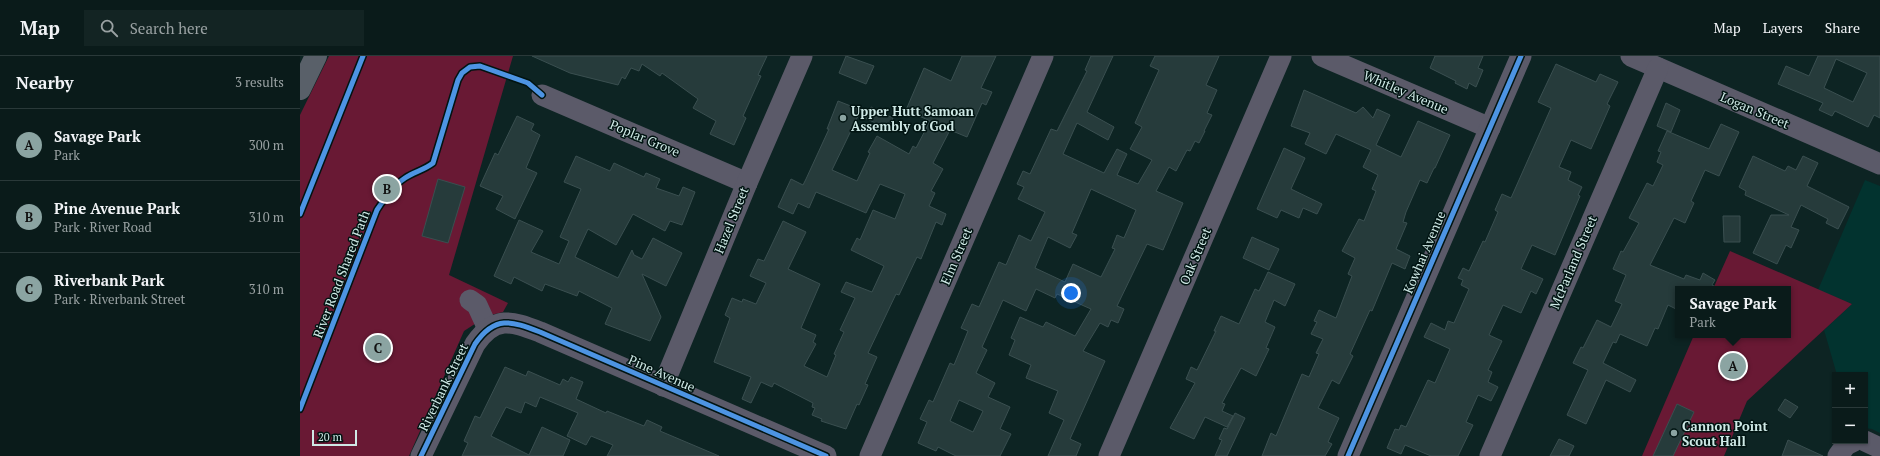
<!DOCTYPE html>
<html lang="en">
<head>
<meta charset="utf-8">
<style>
  body { margin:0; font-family:"PT Serif",serif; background:#132423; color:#f1f3f6 }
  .controls { position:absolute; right:12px; bottom:12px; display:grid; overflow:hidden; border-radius:0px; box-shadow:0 1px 3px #0004 }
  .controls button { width:36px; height:36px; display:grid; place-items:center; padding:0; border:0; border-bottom:1px solid #2a3939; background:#0a1b1a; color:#f1f3f6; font:20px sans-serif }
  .scale { position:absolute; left:12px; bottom:10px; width:45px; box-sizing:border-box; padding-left:4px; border:2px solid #cfe9e6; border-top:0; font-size:11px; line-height:14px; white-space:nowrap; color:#cfe9e6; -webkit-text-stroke:3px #011412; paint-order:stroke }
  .you { position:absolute; left:771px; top:237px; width:14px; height:14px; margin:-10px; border:3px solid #fff; border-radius:50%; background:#1a73e8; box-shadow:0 0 0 6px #1a73e833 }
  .badge { display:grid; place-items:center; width:26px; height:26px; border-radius:50%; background:#8ba4a2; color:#111; font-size:13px; font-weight:700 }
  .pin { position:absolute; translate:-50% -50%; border:2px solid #fff; box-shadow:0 1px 4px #0006 }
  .popup { position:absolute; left:1375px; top:230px; width:116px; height:52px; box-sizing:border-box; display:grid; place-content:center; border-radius:0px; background:#0a1b1a; filter:drop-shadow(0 1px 3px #0005); font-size:13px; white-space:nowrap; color:#99a1a2 }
  .popup b { font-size:15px; color:#f1f3f6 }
  .popup::after { content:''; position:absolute; left:50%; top:100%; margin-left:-8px; border:8px solid transparent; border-top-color:#0a1b1a }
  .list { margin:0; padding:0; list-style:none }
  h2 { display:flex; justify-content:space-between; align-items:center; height:52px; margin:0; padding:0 16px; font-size:17px }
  h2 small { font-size:13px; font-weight:400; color:#99a1a2 }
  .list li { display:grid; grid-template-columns:26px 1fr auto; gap:12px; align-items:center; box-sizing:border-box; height:72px; padding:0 16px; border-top:1px solid #2a3939 }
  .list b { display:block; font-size:15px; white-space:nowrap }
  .list p { margin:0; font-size:13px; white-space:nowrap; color:#99a1a2 }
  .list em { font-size:13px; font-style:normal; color:#99a1a2 }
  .icon { flex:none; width:22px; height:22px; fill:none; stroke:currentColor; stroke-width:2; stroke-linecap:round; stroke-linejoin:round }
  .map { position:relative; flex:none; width:1580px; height:400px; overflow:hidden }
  header { display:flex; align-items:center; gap:24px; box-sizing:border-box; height:56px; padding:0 20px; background:#0a1b1a; border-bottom:1px solid #2a3939 }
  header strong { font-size:19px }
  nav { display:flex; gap:22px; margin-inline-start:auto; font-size:14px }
  .search { width:280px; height:36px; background:#132423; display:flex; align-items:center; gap:10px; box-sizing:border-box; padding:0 14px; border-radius:0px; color:#99a1a2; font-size:15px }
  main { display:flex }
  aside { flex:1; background:#0a1b1a }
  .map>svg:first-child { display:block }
  .built { fill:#02332f }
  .green { fill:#691934 }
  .building { fill:#263b3b; stroke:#3a4f50; fill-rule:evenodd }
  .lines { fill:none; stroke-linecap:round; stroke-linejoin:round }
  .minor { stroke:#5b5a69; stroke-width:21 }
  .highway { stroke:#596069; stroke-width:22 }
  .cycleway-casing { stroke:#011412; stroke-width:8 }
  .cycleway { stroke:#4d94e3; stroke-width:5 }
  .poi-dot { fill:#8ba4a2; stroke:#011412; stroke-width:1.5 }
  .labels { text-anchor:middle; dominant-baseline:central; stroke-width:3; stroke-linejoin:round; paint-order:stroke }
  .street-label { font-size:13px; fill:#cfe9e6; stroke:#011412 }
  .poi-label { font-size:13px; font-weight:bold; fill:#cfe9e6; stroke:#011412; text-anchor:start }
</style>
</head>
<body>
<header>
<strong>Map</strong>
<div class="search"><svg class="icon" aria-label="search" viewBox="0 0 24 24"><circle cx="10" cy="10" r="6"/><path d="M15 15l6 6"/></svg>Search here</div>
<nav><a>Map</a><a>Layers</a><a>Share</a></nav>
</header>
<main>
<aside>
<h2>Nearby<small>3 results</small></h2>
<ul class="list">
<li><span class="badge">A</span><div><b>Savage Park</b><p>Park</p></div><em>300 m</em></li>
<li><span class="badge">B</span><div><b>Pine Avenue Park</b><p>Park · River Road</p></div><em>310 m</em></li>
<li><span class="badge">C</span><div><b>Riverbank Park</b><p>Park · Riverbank Street</p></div><em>310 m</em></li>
</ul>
</aside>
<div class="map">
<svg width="1580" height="400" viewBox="0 0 1580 400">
  <rect width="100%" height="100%" fill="#0d2423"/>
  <polygon class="built" points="1565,124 1580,130 1580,377 1572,373 1565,372 1565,319 1537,319 1524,274 1552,248 1518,234"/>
  <g class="green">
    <polygon points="29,0 213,0 149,219 208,247 203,256 187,260 164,275 109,400 0,400 0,59"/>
    <polygon points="1430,195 1552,248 1447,345 1424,400 1342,400 1394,279 1488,279 1488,233 1413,233"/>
  </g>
  <g class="building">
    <polygon points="232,0 467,0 458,19 461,20 443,60 446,62 434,89 410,78 416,65 393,52 398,43 362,17 360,20 342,8 339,15 331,12 325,23 322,21 318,29 270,17"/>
    <polygon points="546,0 574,10 566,28 539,17"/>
    <polygon points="662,0 696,0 681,32 692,36 686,49 682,47 667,81 650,74 633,107 643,113 631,135 635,137 629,150 646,158 642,169 636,166 621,203 617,201 599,239 596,238 568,297 577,301 565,328 568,329 559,349 557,348 546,373 521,365 522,363 512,359 515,352 512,351 513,347 474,327 472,331 461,326 451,347 442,343 451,321 414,306 430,262 425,259 432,242 442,246 443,243 456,248 466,227 450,220 458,203 464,205 483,165 506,176 488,213 520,228 501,272 516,279 513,286 516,288 504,310 527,321 536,299 534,298 544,276 540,274 555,242 541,236 546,226 572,236 584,210 551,194 557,182 560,184 573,154 595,163 605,138 580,128 566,157 516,136 509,152 498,147 493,158 478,151 491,123 503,129 506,123 529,73 527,73 538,45 561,54 532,114 557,125 570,97 568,96 577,80 609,98 613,90 616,92 630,65 606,54 624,12 651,25"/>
    <path d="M791 0H813L787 56 814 71 808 84 777 67 763 98 804 117 817 93 827 98 817 119 838 128 852 104 830 93 842 71 835 67 859 14 850 10 855 0H919L906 29 917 34 907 57 912 59 904 75H905L899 87 895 85 890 95 887 94 876 115 869 111 856 135 883 147 863 194 847 188 817 250 824 253 818 267 811 264 808 271 800 267 783 295 805 305 770 383 781 388 776 400H748L764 364 749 357 758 335 726 322 731 309 709 299 715 284 711 282 720 261 743 271 746 266 775 280 791 253 757 238 755 242 736 233 726 255 703 244 682 291 687 294 676 317 695 327 688 341 710 351 700 373 711 378 700 400H656L638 391 636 395 618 387 627 366 620 363 629 344 633 346 650 307 654 309 668 275 661 272 672 248 679 251 699 206 706 209 719 179 731 185 745 156 718 143 724 131 717 128 723 115 730 118 751 73 757 75 787 15 785 14ZM791 133 836 154 824 182 817 179 812 192 815 193 801 221 773 208 765 226 735 212 748 181 770 192 777 179 772 177ZM659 344 683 355 673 376 650 365Z"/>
    <polygon points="1135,0 1183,0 1178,12 1183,14 1176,31 1169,27 1167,33 1155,27 1156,25 1130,12"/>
    <path d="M1518 0H1580V62L1574 59 1568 71 1535 55 1532 60 1519 54 1523 47 1478 28 1486 10 1509 20ZM1536 3 1567 17 1553 46 1524 32Z"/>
    <polygon points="1256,8 1296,26 1300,18 1318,26 1307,48 1310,50 1291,93 1271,84 1259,111 1271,116 1268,124 1282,131 1278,139 1280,140 1255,199 1232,189 1221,213 1243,223 1236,238 1231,235 1221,257 1203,249 1189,279 1202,285 1188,314 1192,316 1188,326 1198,331 1191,345 1178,339 1166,366 1173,369 1158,400 1131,400 1105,389 1101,398 1087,392 1095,373 1099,374 1101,369 1106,371 1128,324 1135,327 1150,293 1124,281 1131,267 1145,274 1148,265 1154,267 1169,233 1161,229 1163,224 1158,222 1163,212 1169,215 1183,185 1185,186 1198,156 1195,154 1202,138 1211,142 1251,52 1238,46"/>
    <polygon points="1004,34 1056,57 1063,51 1073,62 1077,53 1090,59 1076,89 1101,101 1118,65 1150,79 1135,112 1134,112 1127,127 1120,124 1106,156 1103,166 1107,167 1096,193 1110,200 1105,213 1092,207 1072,255 1070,254 1050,298 1053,300 1039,328 1032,324 1018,352 1039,362 1028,386 1032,388 1025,400 962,400 971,377 976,380 1002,318 1009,321 1019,298 1016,297 1023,283 1011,278 1017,266 1014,265 1019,254 1036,262 1052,220 1048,218 1055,202 1042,195 1059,163 1064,165 1076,135 1072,133 1078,119 1063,111 1071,94 1036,78 1026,98 1005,88 1010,77 991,70"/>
    <polygon points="1366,47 1380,54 1371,76 1357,70"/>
    <polygon points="571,51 593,62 588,73 565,62"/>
    <polygon points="217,60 234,68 231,74 240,79 226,112 237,117 215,163 196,153 203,140 180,130 195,97 198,99"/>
    <polygon points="1421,68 1439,76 1419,120 1405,114 1391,145 1394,147 1385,167 1374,162 1350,209 1384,223 1386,219 1400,224 1403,217 1415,224 1412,229 1420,233 1378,233 1378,254 1368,249 1358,273 1355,272 1347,290 1320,278 1316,287 1313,286 1303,307 1336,324 1330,336 1306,324 1286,368 1267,359 1288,314 1273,307 1281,291 1283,292 1297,264 1311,271 1322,248 1315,245 1326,219 1313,213 1321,195 1323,196 1339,167 1329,162 1347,127 1353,130 1363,109 1357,106 1361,96 1358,95 1367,75 1409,93"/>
    <polygon points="984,92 1005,102 991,133 1022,148 1017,158 1003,152 999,162 981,154 977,162 957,153"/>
    <polygon points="276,100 310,115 314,107 344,121 346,117 360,123 356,132 379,140 383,131 395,136 382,169 370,165 365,175 333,158 316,189 288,173 275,201 318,222 332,194 334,199 342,203 353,182 382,197 366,230 342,218 361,261 350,285 305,268 312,252 279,235 277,240 245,228 242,235 214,221 211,228 194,220 219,164 243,175 231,196 259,208 269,185 260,181 281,133 264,126"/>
    <polygon points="1453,100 1485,115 1488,110 1496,114 1503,100 1518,107 1507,130 1549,151 1538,173 1526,167 1528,163 1501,149 1491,171 1499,174 1491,192 1486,189 1477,208 1453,197 1471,159 1489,159 1445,139 1446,135 1439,131"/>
    <polygon points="138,123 165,131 148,187 122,180"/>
    <polygon points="1423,160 1440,160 1440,186 1424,186"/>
    <polygon points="952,181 979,193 969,214 943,202"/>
    <polygon points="968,216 995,228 985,250 974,244 965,266 975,271 966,292 969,293 956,320 941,312 922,347 925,348 922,355 933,360 927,371 905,361 894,383 870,372 895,327 886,323 891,311 897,314 916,275 914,275 921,260 939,268 955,233 959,235"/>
    <polygon points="205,311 226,320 228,315 260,329 263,323 268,326 271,321 283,326 276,343 306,357 307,355 344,370 347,364 362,371 360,375 419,400 307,400 313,389 291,380 286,389 267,380 278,357 240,341 236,351 225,346 221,357 206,351 191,380 229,399 242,371 270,384 263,400 162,400 168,387 164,385 175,360 180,362"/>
    <polygon points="1485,343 1498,351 1490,362 1478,354"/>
    <polygon points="1377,348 1394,356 1373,400 1353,400"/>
    <polygon points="935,357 945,362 927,400 915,400 922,384 919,383 924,372 927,373"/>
    <polygon points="1259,383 1274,390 1269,400 1250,400"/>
    <polygon points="1488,384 1523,400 1482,400"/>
  </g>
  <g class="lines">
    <g class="minor">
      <polyline points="1022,0 1190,72"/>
      <polyline points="1331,0 1580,108"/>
      <polyline points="242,39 447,127"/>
      <polyline points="170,244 177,249 188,273"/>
      <polyline points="363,330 447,127 502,0"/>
      <polyline points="1565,385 1580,392"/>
      <path d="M121 400 175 288C195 259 211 265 240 276L526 400"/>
      <polyline points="570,400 743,0"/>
      <polyline points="809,400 981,0"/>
      <polyline points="1048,400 1221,0"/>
      <polyline points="1190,400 1358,12"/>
      <polyline points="1538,400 1546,389 1554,385"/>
    </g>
    <polyline class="highway" points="0,33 16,0"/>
    <g class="cycleway-casing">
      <g id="cycleway">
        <polyline points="0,158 63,0"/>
        <path d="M0 353 77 154C85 142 93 130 105 122 114 116 124 114 133 107L158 24 162 17 170 11 180 10 228 27 242 39"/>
        <path d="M121 400 175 288C195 259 211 265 240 276L526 400"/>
        <polyline points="1048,400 1221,0"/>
      </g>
    </g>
    <use href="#cycleway" class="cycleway"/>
  </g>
  <g class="poi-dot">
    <circle cx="543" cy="62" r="4"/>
    <circle cx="1374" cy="377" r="4"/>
  </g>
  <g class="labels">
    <g class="street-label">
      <text transform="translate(1106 36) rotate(23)">Whitley Avenue</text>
      <text transform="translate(1455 54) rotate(23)">Logan Street</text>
      <text transform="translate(345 82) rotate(23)">Poplar Grove</text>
      <text transform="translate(431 164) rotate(-68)">Hazel Street</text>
      <text transform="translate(1124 196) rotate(-67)">Kowhai Avenue</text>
      <text transform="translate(656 200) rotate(-67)">Elm Street</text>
      <text transform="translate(895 200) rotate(-67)">Oak Street</text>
      <text transform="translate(1273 206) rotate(-67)">McParland Street</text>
      <text transform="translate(41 218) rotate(-69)">River Road Shared Path</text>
      <text transform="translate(362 317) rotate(24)">Pine Avenue</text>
      <text transform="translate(143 331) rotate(-64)">Riverbank Street</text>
    </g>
    <g class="poi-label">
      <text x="551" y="55">Upper Hutt Samoan<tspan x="551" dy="15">Assembly of God</tspan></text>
      <text x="1382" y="370">Cannon Point<tspan x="1382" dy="15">Scout Hall</tspan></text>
    </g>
  </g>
</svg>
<div class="controls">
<button>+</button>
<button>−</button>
</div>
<div class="scale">20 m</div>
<div class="you"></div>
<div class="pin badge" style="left:1433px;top:310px">A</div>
<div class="popup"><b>Savage Park</b>Park</div>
<div class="pin badge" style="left:87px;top:133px">B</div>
<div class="pin badge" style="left:78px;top:292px">C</div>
</div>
</main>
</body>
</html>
